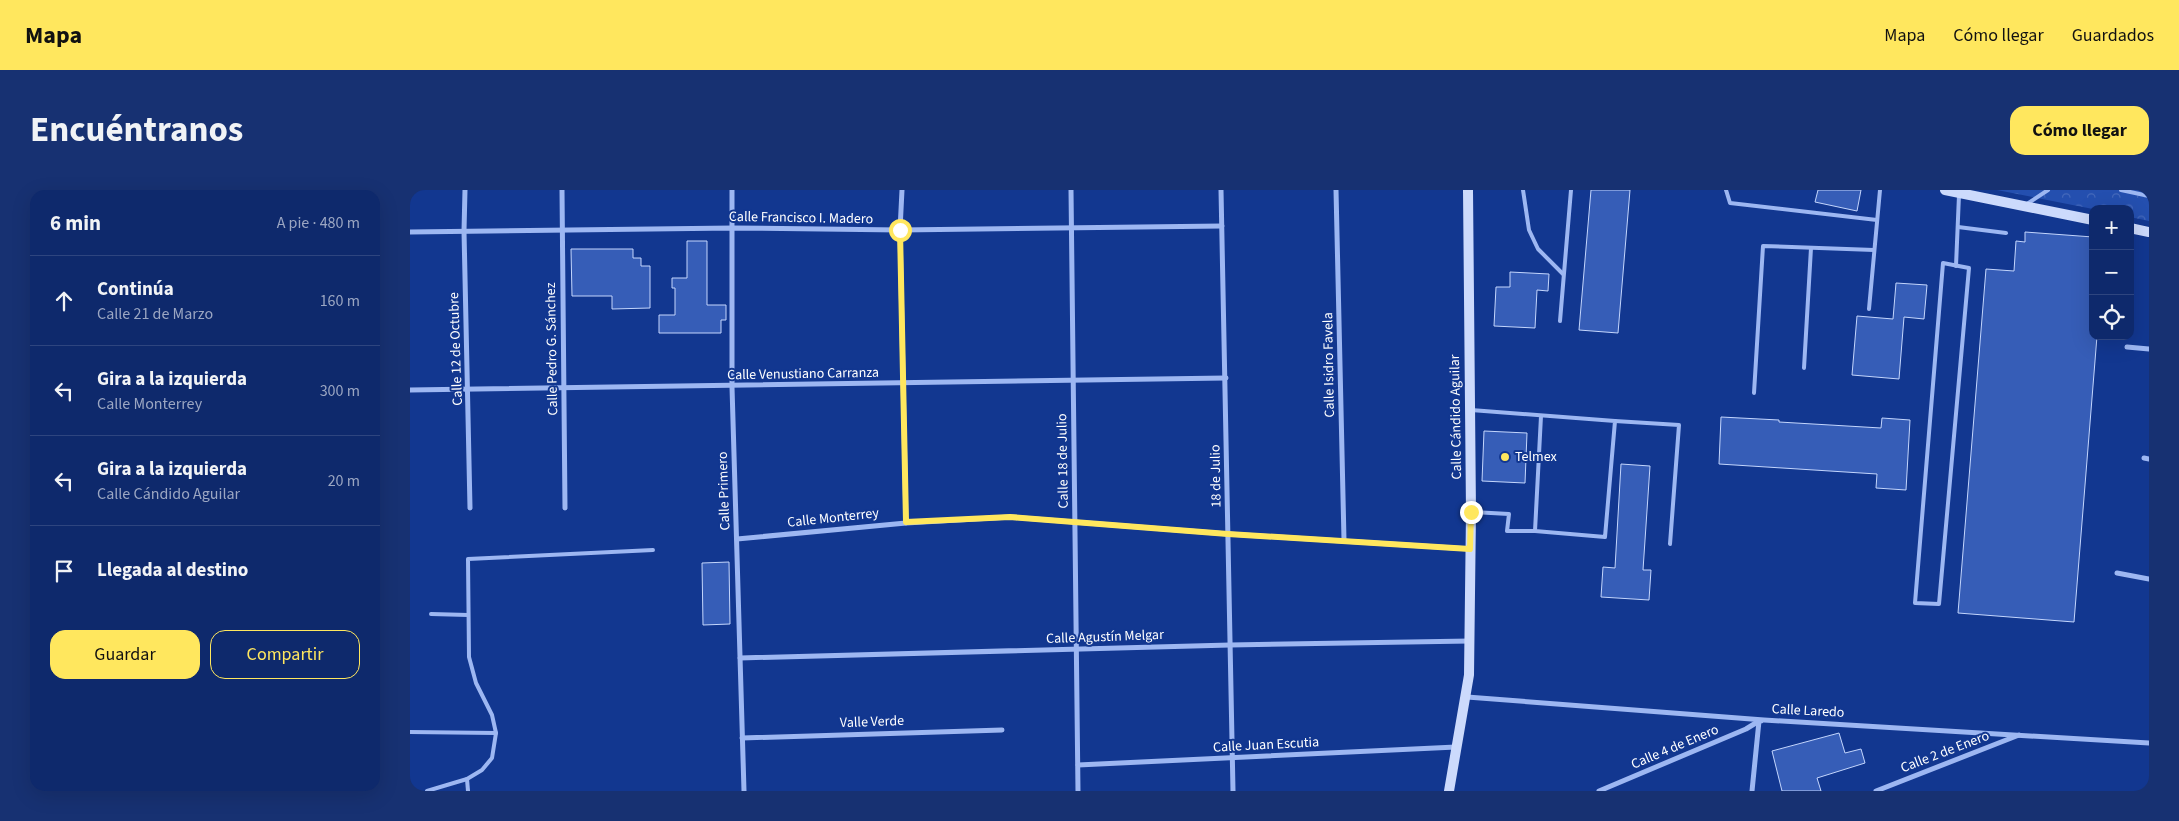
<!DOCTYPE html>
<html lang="es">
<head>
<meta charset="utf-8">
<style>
  body { margin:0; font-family:"Source Sans 3",sans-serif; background:#173172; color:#f1f3f6 }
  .controls { position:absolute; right:15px; top:15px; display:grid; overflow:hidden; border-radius:10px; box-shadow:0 5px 20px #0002 }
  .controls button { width:45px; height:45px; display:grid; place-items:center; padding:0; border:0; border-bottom:1px solid #2e457f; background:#0e296c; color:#f1f3f6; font:25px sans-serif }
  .stop { position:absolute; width:15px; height:15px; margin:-11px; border:4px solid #ffe75e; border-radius:50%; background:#fff }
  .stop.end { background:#ffe75e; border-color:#fff; box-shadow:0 1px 5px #0008 }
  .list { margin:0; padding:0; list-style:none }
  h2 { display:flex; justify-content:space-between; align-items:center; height:65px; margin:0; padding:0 20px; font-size:21px }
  h2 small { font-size:16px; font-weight:400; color:#9ba6c2 }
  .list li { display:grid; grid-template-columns:32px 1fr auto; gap:15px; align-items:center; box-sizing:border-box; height:90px; padding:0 20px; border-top:1px solid #2e457f }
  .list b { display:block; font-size:19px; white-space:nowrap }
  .list p { margin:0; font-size:16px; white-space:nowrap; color:#9ba6c2 }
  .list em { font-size:16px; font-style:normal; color:#9ba6c2 }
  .actions { display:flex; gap:10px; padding:15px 20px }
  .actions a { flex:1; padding:11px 0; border:1px solid #ffe75e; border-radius:15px; text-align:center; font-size:18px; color:#ffe75e }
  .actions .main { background:#ffe75e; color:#111 }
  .icon { flex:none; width:28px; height:28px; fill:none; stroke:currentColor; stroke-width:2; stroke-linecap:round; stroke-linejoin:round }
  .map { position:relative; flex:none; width:1739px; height:601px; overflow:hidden; border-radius:15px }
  header { display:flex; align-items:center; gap:30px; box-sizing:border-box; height:70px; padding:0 25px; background:#ffe75e; color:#111 }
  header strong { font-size:24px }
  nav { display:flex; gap:28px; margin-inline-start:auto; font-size:18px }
  .intro { display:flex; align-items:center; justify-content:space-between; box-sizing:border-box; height:120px; padding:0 30px }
  h1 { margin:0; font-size:35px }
  .button { padding:12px 22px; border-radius:15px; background:#ffe75e; color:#111; font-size:18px; font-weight:700 }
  main { display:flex; gap:30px; padding:0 30px }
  aside { flex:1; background:#0e296c; border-radius:15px; box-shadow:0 5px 20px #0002 }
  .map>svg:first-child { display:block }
  .park { fill:url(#park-crowns) }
  .building { fill:#365db7; stroke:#c4d6fd }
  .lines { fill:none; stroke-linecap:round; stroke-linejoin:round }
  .lane { stroke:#9db7f2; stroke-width:4 }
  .street { stroke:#9db7f2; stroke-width:5 }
  .secondary { stroke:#ccdafc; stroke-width:10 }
  .route { stroke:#ffe75e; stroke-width:6 }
  .poi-dot { fill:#ffe75e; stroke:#123790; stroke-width:2 }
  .labels { text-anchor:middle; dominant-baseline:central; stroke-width:4; stroke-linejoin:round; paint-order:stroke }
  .street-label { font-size:14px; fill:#fff; stroke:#123790 }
  .poi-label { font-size:14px; fill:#fff; stroke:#123790; text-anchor:start }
</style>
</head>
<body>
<header>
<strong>Mapa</strong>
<nav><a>Mapa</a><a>Cómo llegar</a><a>Guardados</a></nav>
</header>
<div class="intro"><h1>Encuéntranos</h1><a class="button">Cómo llegar</a></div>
<main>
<aside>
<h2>6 min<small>A pie · 480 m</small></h2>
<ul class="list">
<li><svg class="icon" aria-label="ahead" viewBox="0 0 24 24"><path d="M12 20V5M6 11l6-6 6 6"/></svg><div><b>Continúa</b><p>Calle 21 de Marzo</p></div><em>160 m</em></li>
<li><svg class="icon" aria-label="left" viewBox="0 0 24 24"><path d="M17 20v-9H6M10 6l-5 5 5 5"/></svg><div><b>Gira a la izquierda</b><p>Calle Monterrey</p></div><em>300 m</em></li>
<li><svg class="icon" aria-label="left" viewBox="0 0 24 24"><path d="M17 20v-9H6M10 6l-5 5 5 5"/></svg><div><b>Gira a la izquierda</b><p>Calle Cándido Aguilar</p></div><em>20 m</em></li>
<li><svg class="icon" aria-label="arrive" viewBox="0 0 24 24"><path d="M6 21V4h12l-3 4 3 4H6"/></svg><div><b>Llegada al destino</b></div></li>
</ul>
<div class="actions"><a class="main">Guardar</a><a>Compartir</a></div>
</aside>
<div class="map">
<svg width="1739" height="601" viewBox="0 0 1739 601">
  <defs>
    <pattern id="park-crowns" width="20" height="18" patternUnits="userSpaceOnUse" patternTransform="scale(1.25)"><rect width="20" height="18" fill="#244faf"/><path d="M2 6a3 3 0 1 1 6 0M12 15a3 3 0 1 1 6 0" fill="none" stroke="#4569bb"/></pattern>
  </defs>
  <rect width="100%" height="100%" fill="#123790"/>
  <polygon class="park" points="1587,0 1739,0 1739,31 1720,27 1720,19 1683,19"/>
  <g class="building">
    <polygon points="1181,0 1220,0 1208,143 1169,140"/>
    <polygon points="1408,0 1451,0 1447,21 1405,12"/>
    <polygon points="1615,42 1683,47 1683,146 1687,146 1664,432 1548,423 1576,79 1604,81 1606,51 1615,52"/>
    <polygon points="277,51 297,51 297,115 316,115 316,130 311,130 311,143 249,143 249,125 265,125 265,98 262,98 262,88 277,88"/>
    <polygon points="161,59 223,59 223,68 231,68 231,76 240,76 240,118 202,119 202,106 162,106"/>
    <polygon points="1100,82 1139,84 1138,101 1127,100 1125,138 1084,136 1086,97 1100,97"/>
    <polygon points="1486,93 1517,95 1514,129 1494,127 1489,189 1442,185 1447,126 1483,129"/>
    <polygon points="1311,227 1369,230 1369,232 1471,238 1472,228 1500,230 1496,300 1466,298 1467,284 1309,274"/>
    <polygon points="1074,241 1117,243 1115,293 1072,291"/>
    <polygon points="1211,274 1240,276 1233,380 1241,380 1239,410 1191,407 1193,377 1205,378"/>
    <polygon points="319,372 320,434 293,435 292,373"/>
    <polygon points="1429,543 1435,563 1451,559 1455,573 1407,588 1411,601 1372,601 1362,561"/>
  </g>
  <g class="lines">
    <g class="lane">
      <polyline points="1113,0 1119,40 1128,59 1153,84"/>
      <polyline points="1316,0 1320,13 1467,30"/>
      <polyline points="1711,0 1739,6"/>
      <polyline points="1617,14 1638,0"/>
      <polyline points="1548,37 1596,43"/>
      <polygon points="1533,73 1559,78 1529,414 1505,413"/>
      <polyline points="1546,76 1549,5"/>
      <polyline points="1459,119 1470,0"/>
      <polyline points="1150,131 1161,0"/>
      <polyline points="1394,178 1401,58"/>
      <polyline points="1344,203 1353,56 1464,60"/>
      <polyline points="1061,220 1205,231 1195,347 1125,341 1131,226"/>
      <polyline points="1205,231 1269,235 1260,354"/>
      <polyline points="1063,322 1099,324 1097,341 1125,341"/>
      <polyline points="21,424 58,425"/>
      <polyline points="0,542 86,543"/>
      <polyline points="57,589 58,601"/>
      <polyline points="17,601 57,589 72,580 82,568 86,543 82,525 66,493 59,467 58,369 243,360"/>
    </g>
    <g class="street">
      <polyline points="55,0 54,41 60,318"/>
      <polyline points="152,0 155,318"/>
      <polyline points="322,0 322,197 334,601"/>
      <polyline points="492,0 490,40 496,333"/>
      <polyline points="661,0 668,601"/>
      <polyline points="811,0 823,601"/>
      <polyline points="926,0 934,350"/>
      <polyline points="0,42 323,38 490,40 812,36"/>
      <polyline points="1717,157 1739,159"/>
      <polyline points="0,200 816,188"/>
      <polyline points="1734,268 1739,269"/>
      <polyline points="327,349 496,333 600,327 818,344 1060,359"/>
      <polyline points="1707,383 1739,389"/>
      <polyline points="330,468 820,455 1060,451"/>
      <polyline points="1057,507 1354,530 1739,553"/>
      <polyline points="332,548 592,540"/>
      <polyline points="668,575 1046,557"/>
      <polyline points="1189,601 1336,539 1349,531"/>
      <polyline points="1342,601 1349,531 1351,531"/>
      <polyline points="1466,601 1609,545"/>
    </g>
    <g class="secondary">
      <polyline points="1535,0 1683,30"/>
      <polyline points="1720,38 1739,42"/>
      <polyline points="1039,601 1059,485 1061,322 1058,0"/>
    </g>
  </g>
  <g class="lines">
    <polyline class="route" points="490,40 496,332 600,327 818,344 1060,359 1061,322"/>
  </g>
  <circle class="poi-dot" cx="1095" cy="267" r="5"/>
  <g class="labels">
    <g class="street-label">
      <text transform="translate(391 28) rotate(1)">Calle Francisco I. Madero</text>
      <text transform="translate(46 159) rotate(-92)">Calle 12 de Octubre</text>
      <text transform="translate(142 159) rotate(-91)">Calle Pedro G. Sánchez</text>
      <text transform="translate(919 175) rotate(-91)">Calle Isidro Favela</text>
      <text transform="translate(393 184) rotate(-1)">Calle Venustiano Carranza</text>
      <text transform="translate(1046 227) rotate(-91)">Calle Cándido Aguilar</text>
      <text transform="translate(653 271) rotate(-91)">Calle 18 de Julio</text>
      <text transform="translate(806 286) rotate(-91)">18 de Julio</text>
      <text transform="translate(314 301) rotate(-92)">Calle Primero</text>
      <text transform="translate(423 328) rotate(-6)">Calle Monterrey</text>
      <text transform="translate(695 447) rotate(-2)">Calle Agustín Melgar</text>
      <text transform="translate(1398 521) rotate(3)">Calle Laredo</text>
      <text transform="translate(462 532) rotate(-2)">Valle Verde</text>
      <text transform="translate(856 555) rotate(-3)">Calle Juan Escutia</text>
      <text transform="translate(1265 557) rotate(-23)">Calle 4 de Enero</text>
      <text transform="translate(1535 562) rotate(-21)">Calle 2 de Enero</text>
    </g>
    <g class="poi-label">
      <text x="1105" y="267">Telmex</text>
    </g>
  </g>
</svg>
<div class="controls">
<button>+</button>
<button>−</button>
<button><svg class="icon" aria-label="locate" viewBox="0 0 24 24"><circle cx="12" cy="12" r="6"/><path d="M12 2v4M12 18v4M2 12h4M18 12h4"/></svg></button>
</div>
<div class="stop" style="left:490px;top:40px"></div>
<div class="stop end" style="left:1061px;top:322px"></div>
</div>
</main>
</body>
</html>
